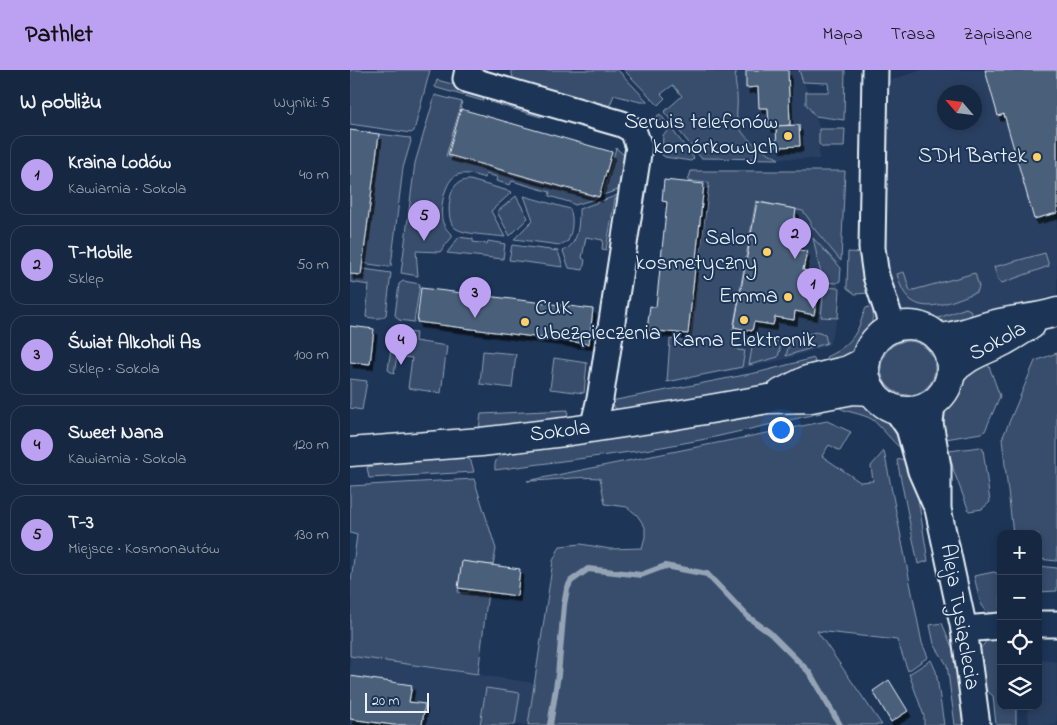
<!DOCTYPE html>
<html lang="pl">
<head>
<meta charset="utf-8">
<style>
  body { margin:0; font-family:"Indie Flower",sans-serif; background:#1f3048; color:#f1f3f6 }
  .controls { position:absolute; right:15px; bottom:15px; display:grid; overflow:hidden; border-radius:10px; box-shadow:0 2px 8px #0003 }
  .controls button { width:45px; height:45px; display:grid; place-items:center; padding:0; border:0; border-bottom:1px solid #35445a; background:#162841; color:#f1f3f6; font:25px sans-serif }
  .compass { position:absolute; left:587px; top:15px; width:45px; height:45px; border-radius:50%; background:#162841; box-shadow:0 2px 8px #0003; rotate:298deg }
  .scale { position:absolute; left:15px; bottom:12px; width:64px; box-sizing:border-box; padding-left:5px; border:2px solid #e8f1f8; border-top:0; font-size:14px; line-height:18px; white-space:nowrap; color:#e8f1f8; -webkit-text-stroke:4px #1d3557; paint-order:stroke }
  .you { position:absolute; left:430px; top:359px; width:18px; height:18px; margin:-12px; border:4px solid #fff; border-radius:50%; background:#1a73e8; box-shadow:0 0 0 8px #1a73e833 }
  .badge { display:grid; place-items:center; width:32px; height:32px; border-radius:50%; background:#bca0f2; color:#111; font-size:16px; font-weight:700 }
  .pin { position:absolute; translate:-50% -41px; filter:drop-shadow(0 1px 2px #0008) }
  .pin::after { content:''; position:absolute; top:26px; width:18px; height:15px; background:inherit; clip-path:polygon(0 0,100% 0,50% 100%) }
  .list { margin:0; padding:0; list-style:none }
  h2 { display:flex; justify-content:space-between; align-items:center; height:65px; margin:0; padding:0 20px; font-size:21px }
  h2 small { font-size:16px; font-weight:400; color:#9ea6b1 }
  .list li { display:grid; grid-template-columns:32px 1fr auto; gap:15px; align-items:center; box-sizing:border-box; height:80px; margin:0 10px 10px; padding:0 10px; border:1px solid #35445a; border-radius:15px }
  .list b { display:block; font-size:19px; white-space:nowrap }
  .list p { margin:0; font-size:16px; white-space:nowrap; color:#9ea6b1 }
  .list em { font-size:16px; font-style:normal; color:#9ea6b1 }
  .icon { flex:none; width:28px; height:28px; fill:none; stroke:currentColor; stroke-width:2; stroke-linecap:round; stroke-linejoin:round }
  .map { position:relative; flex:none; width:707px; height:655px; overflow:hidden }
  header { display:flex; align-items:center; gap:30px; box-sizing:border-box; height:70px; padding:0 25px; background:#bca0f2; color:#111 }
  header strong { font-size:24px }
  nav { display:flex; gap:28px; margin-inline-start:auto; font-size:18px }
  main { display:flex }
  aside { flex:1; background:#162841 }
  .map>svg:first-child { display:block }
  .built { fill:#2a4162; fill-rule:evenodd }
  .green { fill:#374d6c; stroke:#909fb2 }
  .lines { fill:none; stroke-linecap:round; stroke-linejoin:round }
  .stream { stroke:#95a4b5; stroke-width:6 }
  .building { fill:#495e7a; stroke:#e8f1f8; filter:url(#shadow) }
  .minor-casing { stroke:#e8f1f8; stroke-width:29 }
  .tertiary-casing { stroke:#e8f1f8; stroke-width:31 }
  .minor { stroke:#1d3557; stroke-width:25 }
  .tertiary { stroke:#1d3557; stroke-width:28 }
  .poi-dot { fill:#ffd166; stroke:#1d3557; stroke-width:2 }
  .labels { text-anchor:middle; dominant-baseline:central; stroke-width:4; stroke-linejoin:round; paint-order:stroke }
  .poi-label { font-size:22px; fill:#e8f1f8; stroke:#1d3557; text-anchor:end }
  .street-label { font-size:22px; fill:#e8f1f8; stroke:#1d3557 }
</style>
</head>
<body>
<header>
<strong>Pathlet</strong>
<nav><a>Mapa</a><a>Trasa</a><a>Zapisane</a></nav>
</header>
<main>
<aside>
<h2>W pobliżu<small>Wyniki: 5</small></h2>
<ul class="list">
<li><span class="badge">1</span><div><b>Kraina Lodów</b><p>Kawiarnia · Sokola</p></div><em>40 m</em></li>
<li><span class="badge">2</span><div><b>T-Mobile</b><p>Sklep</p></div><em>50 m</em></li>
<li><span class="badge">3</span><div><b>Świat Alkoholi As</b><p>Sklep · Sokola</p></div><em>100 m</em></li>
<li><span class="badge">4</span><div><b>Sweet Nana</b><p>Kawiarnia · Sokola</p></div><em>120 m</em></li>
<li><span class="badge">5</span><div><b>T-3</b><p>Miejsce · Kosmonautów</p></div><em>130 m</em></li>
</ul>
</aside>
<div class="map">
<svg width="707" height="655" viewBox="0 0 707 655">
  <defs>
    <filter id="shadow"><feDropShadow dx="3" dy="5.5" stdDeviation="0" flood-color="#0009"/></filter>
  </defs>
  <rect width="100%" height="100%" fill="#1d3557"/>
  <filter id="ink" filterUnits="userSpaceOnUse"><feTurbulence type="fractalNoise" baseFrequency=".02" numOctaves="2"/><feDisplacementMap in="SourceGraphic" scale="10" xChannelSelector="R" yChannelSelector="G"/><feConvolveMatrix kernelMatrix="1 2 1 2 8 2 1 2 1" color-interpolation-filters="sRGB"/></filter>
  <g filter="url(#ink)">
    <g class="built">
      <polygon points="382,0 450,0 470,60 469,89 412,88 385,60"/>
      <path d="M572 0H707V224L600 262 589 252 573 244 553 241 534 244V132L539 11ZM594 22H624V52H594Z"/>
      <polygon points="403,127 452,137 490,189 487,250 479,275 436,289 372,303"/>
      <polygon points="0,586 184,613 178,655 0,655"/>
      <polygon points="688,589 707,592 707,655 679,655 678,636 688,636"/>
    </g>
    <g class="green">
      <polygon points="0,0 80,0 64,61 61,63 0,54"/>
      <polygon points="161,0 268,0 298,32 290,32 264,25 259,38 164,11"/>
      <path d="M274 0H387C383 8 387 17 387 26 388 34 386 42 387 50 390 69 414 80 429 89L351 88 314 42 332 26 323 15 311 24 315 28 308 35Z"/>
      <polygon points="449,0 495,0 494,50 465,46 456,34 456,22 479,22 478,13 453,12"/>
      <polygon points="87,10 135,23 133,31 87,18 85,17"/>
      <path d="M85 25 112 32 96 86 248 128 225 135 219 132 199 126 200 122 162 111 160 115 146 111 147 107 136 104 135 108C125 105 116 102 107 105 95 110 90 137 92 149 93 156 98 161 103 166L90 182 66 181 68 206 51 203 65 93Z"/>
      <polygon points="142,26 193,40 191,47 140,32"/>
      <polygon points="310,44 344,88 341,91 315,87 312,85 313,65 317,62 316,57 307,46"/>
      <polygon points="469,59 495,59 494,77 473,77 469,74"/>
      <polygon points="29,64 60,68 61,71 53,98 41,196 39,197 12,193"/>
      <polygon points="266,78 275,86 268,120 253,125"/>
      <polygon points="341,101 495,101 491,191 461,155 461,152 453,141 406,131 382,265 382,273 388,280 395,281 392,297 317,312 320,269 340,271 359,113 338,111"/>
      <path d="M120 110 162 122 141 141 155 167C143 165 114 165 105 158 96 151 98 123 106 115 110 111 115 110 120 110Z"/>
      <path d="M268 125V128L265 129 256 180 252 179 253 170 236 167 232 188 235 190 233 200 219 198 213 181C229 174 229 154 229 139Z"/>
      <polygon points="166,126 178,148 160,166 147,142"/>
      <path d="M174 126 220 139C224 149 222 162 218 171L210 175 164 169 183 150Z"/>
      <polygon points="109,167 123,169 123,172 137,174 138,171 155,174 153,189 97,183"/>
      <path d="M463 168 491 198 490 211 486 213 475 212C468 199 467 183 463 168Z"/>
      <polygon points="162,175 208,181 213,197 159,190"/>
      <polygon points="498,182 513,183 520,223 505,224 497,218"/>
      <polygon points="695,183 699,196 652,213 648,210 644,197"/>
      <path d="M0 197 41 203 36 245C30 250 23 248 16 247L19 215 0 212Z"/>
      <path d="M554 202 560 221 625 203 629 217 627 222C594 234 559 253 547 204Z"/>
      <polygon points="53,211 70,214 64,252 49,250 45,245 49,214"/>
      <polygon points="474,217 487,218 490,220 488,248 471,247"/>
      <path d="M524 235C523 253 518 271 503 283 496 289 486 292 478 296L476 287C493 279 503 271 510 254 512 249 513 243 516 238Z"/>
      <polygon points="616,238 620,240 625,253 592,256 580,251"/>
      <polygon points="47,261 66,263 65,271 97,276 91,323 58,318 62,288 47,286 44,304 38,300 43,264"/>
      <polygon points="466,262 475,265 477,273 436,286 440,269"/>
      <polygon points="432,270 428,287 399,295 402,278"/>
      <circle cx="558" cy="298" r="27"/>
      <polygon points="133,281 166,284 162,318 130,314"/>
      <polygon points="707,283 707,491 688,489 688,464 663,464 652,369 685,291"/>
      <polygon points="204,288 237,293 234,323 200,319"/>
      <polygon points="464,288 466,299 400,319 269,341 265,338 261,331 410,302"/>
      <polygon points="636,288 650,326 635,361 631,363 590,370 594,337 609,312"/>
      <polygon points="0,309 17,311 12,340 0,338"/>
      <path d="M491 330C529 336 535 343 556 375 554 376 550 376 548 376 546 375 529 355 523 350 513 343 492 342 487 336Z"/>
      <path d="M469 336 471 343 356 369 295 380 145 400C144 392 147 386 155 383L252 370Z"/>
      <polygon points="218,340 217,351 129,359 131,344"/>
      <path d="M477 351 501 362 490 381 479 375 472 386 510 412 523 411 521 396 534 381 572 573 578 587 558 601 547 570 467 561 532 655H178L203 491 210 476 231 474 260 479 292 478 295 467V457L287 445 277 437 255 434 250 408C224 406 202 411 177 411Z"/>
      <polygon points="630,377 633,379 640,432 632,439 619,441 604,402 599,381"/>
      <polygon points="115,387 121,391 124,402 19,408 17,397 40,393"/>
      <polygon points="559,388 566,415 578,491 568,494 547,390"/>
      <polygon points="124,409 146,479 143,495 112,492 108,522 118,523 119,519 138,522 128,604 0,586 0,512 1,511 7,465 0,463 0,416"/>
      <polygon points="688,496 707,498 707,521 688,522"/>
      <path d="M644 502 651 505V546C628 545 629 524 624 506Z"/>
      <polygon points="592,553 607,589 615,655 605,655 597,595 584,574 580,555"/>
      <polygon points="651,566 651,636 666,636 666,655 646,655 643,626 634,618 630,579 638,569"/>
      <polygon points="581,590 586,601 594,655 574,655 574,646 559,604"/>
      <polygon points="136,618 170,623 165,655 130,655"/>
    </g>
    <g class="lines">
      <polyline class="stream" points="200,655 208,605 214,535 217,519 221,511 238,499 291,505 315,496 357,504 398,547 420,563 459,602 490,655"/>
    </g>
    <g class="building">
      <polygon points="396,0 438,0 440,55 419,57 418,38 409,38 408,17 396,18"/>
      <polygon points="635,0 707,0 707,143 684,149 654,44 648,46"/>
      <polygon points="111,39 262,82 249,127 98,85"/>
      <polygon points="449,55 450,76 427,77 426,56"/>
      <polygon points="0,60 29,64 11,205 0,204"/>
      <polygon points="314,110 354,114 338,264 297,260 300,236 306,237 317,132 312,131"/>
      <polygon points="407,132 446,139 443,159 451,161 448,180 457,181 453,200 461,202 458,221 468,223 464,245 445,241 444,250 425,247 423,255 404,252 402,261 384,257"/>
      <polygon points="71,218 243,239 239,274 67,252"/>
      <polygon points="0,256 24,259 20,294 0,292"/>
      <polygon points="112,491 170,499 167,526 108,518"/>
      <polygon points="0,606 62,615 59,632 75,634 72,655 43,655 0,649"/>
      <polygon points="539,610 558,641 541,652 523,621"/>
    </g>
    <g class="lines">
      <g class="minor-casing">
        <g id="minor">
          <polyline points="118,0 116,9 272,54 283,60 289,77 250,329 243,358"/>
          <polyline points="525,0 522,178 526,206 543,258"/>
          <polyline points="582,334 580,353 588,397 588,439 614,559 627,655"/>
          <polyline points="546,339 559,358 571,401 585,433"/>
          <polyline points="688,554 707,554"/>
          <polyline points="614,559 651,556"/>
        </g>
      </g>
      <g class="tertiary-casing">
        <g id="tertiary">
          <circle cx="558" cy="298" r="43"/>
          <path d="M589 268C610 267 629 257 650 253 669 249 688 248 707 242"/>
          <path d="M601 303C616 285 635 281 654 271 663 266 672 260 681 255"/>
          <polyline points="431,323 457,310 498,300 516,291"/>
          <polyline points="0,382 131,372 214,362 320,346 418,329 461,328 503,320 522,321"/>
        </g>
      </g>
      <use href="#minor" class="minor"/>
      <use href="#tertiary" class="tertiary"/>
    </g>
  </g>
  <g class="poi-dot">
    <circle cx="438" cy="66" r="5"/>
    <circle cx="687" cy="87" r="5"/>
    <circle cx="417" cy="182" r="5"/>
    <circle cx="438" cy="227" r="5"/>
    <circle cx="394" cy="250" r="5"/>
    <circle cx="175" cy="252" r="5"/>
  </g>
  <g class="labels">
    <g class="poi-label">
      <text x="428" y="53">Serwis telefonów<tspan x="428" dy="25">komórkowych</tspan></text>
      <text x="677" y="87">SDH Bartek</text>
      <text x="407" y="169">Salon<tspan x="407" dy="25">kosmetyczny</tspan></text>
      <text x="428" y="227">Emma</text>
      <text x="185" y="239" text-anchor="start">CUK<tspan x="185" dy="25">Ubezpieczenia</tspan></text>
      <text x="394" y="271" text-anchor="middle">Kama Elektronik</text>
    </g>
    <g class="street-label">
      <text transform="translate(648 272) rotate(-28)">Sokola</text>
      <text transform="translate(210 362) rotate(-7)">Sokola</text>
      <text transform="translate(609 547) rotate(80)">Aleja Tysiąclecia</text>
    </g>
  </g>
</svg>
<div class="controls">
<button>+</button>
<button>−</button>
<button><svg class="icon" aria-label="locate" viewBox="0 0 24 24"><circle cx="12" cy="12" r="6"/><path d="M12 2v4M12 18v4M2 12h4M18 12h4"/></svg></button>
<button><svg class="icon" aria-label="layers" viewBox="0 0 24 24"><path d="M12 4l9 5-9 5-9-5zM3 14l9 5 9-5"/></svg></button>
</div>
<svg class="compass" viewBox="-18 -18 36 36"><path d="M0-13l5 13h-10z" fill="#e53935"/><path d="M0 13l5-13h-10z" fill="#9ea6b1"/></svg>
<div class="scale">20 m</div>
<div class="you"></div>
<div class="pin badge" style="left:463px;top:239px">1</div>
<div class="pin badge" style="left:445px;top:189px">2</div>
<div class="pin badge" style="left:125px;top:248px">3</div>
<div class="pin badge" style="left:51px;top:295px">4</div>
<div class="pin badge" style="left:74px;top:171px">5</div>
</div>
</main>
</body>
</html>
